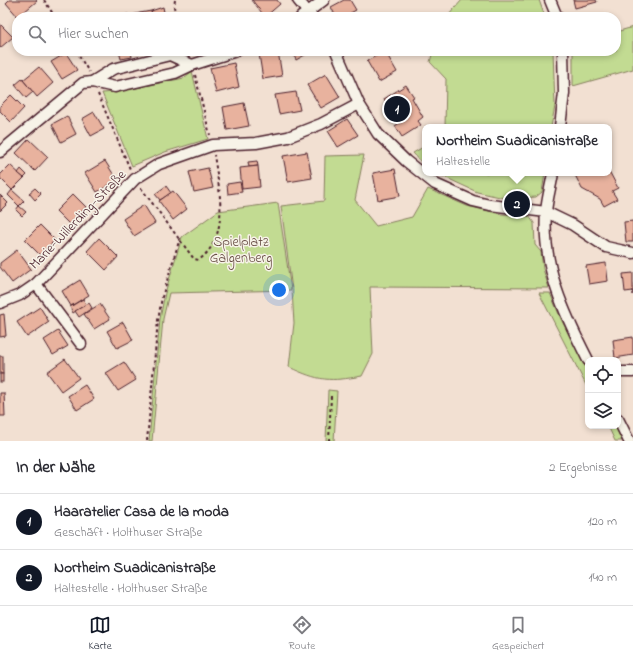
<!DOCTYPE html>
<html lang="de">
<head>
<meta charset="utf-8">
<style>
  body { margin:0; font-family:"Indie Flower",sans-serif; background:#f7f7f7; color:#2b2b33 }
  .controls { position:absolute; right:12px; bottom:12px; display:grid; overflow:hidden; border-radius:8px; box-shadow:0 2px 6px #0003 }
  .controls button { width:36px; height:36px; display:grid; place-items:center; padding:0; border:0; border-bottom:1px solid #e1e1e2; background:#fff; color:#2b2b33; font:20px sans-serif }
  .you { position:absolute; left:279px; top:290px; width:14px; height:14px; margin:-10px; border:3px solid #fff; border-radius:50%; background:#1a73e8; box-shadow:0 0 0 6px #1a73e833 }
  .badge { display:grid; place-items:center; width:26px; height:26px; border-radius:50%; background:#111827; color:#fff; font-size:13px; font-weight:700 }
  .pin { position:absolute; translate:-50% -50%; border:2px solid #fff; box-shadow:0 1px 4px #0006 }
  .popup { position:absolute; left:422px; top:124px; width:190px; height:52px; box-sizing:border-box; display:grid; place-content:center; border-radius:8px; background:#fff; filter:drop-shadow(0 1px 3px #0005); font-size:13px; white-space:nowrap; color:#7c7c81 }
  .popup b { font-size:15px; color:#2b2b33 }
  .popup::after { content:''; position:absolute; left:50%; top:100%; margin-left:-8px; border:8px solid transparent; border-top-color:#fff }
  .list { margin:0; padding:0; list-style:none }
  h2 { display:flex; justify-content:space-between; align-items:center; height:52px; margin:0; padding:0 16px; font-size:17px }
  h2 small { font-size:13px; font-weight:400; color:#7c7c81 }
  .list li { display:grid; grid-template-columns:26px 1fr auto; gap:12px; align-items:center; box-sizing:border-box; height:56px; padding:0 16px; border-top:1px solid #e1e1e2 }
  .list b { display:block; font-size:15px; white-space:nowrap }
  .list p { margin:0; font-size:13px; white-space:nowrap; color:#7c7c81 }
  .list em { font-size:13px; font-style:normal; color:#7c7c81 }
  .icon { flex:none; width:22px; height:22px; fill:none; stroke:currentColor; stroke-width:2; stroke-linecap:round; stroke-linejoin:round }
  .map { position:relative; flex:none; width:633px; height:441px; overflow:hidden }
  .search { position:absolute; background:#fff; box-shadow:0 2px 6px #0003; left:12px; right:12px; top:12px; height:44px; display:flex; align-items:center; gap:10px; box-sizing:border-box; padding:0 14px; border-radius:16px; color:#7c7c81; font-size:15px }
  .sheet { height:164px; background:#fff }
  nav { display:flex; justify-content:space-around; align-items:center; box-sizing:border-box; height:56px; border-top:1px solid #e1e1e2; background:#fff; font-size:11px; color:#7c7c81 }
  nav a { display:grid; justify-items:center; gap:2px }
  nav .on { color:#111827 }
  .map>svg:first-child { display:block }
  .green { fill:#c2db92; stroke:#867d5e }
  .building { fill:#e8b29e; stroke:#4a1f2b }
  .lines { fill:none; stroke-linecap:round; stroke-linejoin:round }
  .minor-casing { stroke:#4a1f2b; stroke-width:13 }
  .path { stroke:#4a1f2b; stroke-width:2; stroke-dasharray:3 3; stroke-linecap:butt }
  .minor { stroke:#f7f3e8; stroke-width:10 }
  .labels { text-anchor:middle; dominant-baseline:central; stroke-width:3; stroke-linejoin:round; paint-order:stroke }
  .street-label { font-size:14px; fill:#4a1f2b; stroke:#f7f3e8 }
  .park-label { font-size:14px; fill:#684e45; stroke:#f7f3e8 }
</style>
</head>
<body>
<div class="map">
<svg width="633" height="441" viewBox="0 0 633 441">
  <rect width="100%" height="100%" fill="#f2e0d2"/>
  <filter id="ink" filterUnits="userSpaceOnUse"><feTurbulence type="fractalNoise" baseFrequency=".025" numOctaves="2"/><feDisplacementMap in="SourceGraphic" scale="8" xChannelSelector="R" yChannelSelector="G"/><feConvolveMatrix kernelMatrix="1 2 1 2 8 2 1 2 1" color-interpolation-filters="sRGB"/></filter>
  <g filter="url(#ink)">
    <g class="green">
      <polygon points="462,0 539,0 545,17 447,17"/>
      <polygon points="633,27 633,69 573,86 573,51 616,51 616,32"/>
      <polygon points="433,51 553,51 555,106 551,127 445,127 446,79 430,62"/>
      <polygon points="192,71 208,139 165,152 132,166 102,93 117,92 184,78"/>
      <polygon points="425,146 425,166 413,153"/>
      <path d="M364 155 355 200 376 226 412 217 428 189 467 206 501 214 529 216 534 223 535 245 541 252 543 269 549 288 370 287 373 354 362 376C329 382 319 381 289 367L294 323 292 290 281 206 324 201 325 156Z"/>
      <polygon points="436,173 545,173 542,192 536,197 509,199 477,192"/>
      <polygon points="278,203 291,290 169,293 163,319 152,441 149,441 160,319 165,293 182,237 218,211"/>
      <polygon points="539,293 550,293 561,319 588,372 588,389"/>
      <polygon points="328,390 337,391 334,441 326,441"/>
      <polygon points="608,426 615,426 622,441 615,441"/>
    </g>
    <g class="building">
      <polygon points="9,0 36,0 37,1 18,17 6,3"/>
      <polygon points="252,0 277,0 280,4 265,17"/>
      <polygon points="344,0 350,0 356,10 343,17 336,17 331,7"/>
      <polygon points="573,0 596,0 597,2 575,8"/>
      <polygon points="163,7 165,17 152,17 151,11"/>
      <polygon points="151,11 152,17 140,17 140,13"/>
      <polygon points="140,13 140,17 128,17 128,16"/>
      <polygon points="128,14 128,17 116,17"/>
      <polygon points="0,24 13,37 0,48"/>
      <polygon points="119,51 131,51 132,57 121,59"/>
      <polygon points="278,51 282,76 263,79 259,54"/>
      <polygon points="292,51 312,51 296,60"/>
      <polygon points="385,51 397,72 379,82 367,61"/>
      <polygon points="66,53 77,70 62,79 51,62"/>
      <polygon points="234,63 239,87 216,93 210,68"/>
      <polygon points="39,67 53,83 37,97 23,80"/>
      <polygon points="326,74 340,97 321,108 307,85"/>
      <polygon points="22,79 33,92 26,98 15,85"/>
      <polygon points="406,85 414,97 412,98 423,117 418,121 421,125 402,137 395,126 401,122 393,108 390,109 384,99"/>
      <polygon points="296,92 300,110 279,114 275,95"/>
      <polygon points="11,95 24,108 11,122 0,111 0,106"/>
      <polygon points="244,103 249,126 227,130 223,107"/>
      <polygon points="94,112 104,129 91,136 82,119"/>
      <polygon points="67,116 76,134 61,142 52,124"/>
      <polygon points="347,119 358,135 338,147 328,131"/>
      <polygon points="29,139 48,157 35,171 16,153"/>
      <polygon points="307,152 312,178 288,182 283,156"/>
      <polygon points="105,161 117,180 97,192 85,173"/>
      <polygon points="257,161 258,166 249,167 248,162"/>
      <polygon points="10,165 24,178 12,190 0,178 0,175"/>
      <polygon points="258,166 260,187 242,189 240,168"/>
      <polygon points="208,168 213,188 194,192 189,172"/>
      <polygon points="21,169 27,175 24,178 18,173"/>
      <polygon points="395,169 400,196 378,200 373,173"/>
      <polygon points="609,171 618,188 612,191 617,199 604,206 600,199 582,189 574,173 609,173"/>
      <polygon points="240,182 242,192 228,194 227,184"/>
      <polygon points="166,186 171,193 160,200 155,194"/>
      <polygon points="35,188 41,194 35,200 29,193"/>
      <polygon points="12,190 24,201 19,206 8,195"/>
      <polygon points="173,191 187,209 173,220 159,201"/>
      <polygon points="73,194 86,207 69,224 56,211"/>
      <polygon points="0,195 8,203 0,211"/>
      <rect x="520" y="199" width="5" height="3"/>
      <polygon points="144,205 155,223 134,236 123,219"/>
      <polygon points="19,206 26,212 22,216 16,210"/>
      <polygon points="633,221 633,242 626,242 624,222"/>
      <polygon points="40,225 55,240 40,255 25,240"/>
      <polygon points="99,238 118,257 106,270 87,251"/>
      <polygon points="17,250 31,269 12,283 0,267 0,263"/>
      <polygon points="606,263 608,281 589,284 586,266"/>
      <polygon points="633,273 633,295 633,291 625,292 623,274"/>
      <polygon points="80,280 89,295 71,306 62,291"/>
      <polygon points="83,299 86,304 73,313 70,307"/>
      <polygon points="89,303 92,308 79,317 75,311"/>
      <polygon points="100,304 110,319 94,329 84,314"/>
      <polygon points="40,307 49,322 27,337 17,322"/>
      <polygon points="4,314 6,336 0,337 0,315"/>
      <polygon points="123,322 133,340 117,348 107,331"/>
      <polygon points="58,331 68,346 53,355 44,340"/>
      <polygon points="633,337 633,355 615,358 613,340"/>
      <rect x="0" y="356" width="3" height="18"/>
      <polygon points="65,359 79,378 61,391 47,372"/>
      <polygon points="124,362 136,380 118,391 106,373"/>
      <rect x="0" y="374" width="3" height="8"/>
      <polygon points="85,385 94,399 77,410 68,396"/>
      <polygon points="0,393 4,393 5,416 0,416"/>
    </g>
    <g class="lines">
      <g class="minor-casing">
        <g id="minor">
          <polyline points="298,0 312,17"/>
          <polyline points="550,0 557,17"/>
          <polyline points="301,17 324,0"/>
          <polyline points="336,51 359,104 378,134 406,161 435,184 473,201 490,205 546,212 573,225 606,247 633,253"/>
          <polyline points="92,82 113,69 170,55 192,65"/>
          <polyline points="560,127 564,93 563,51"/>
          <polyline points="0,152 83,83 92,82 115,87 175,73 192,65 236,51"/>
          <path d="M553 173C551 186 547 199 546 212 542 267 564 313 588 360"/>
          <polyline points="36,284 81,344"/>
          <polyline points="0,303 20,295 36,284 135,179 159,164 213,145 256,143 288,137 321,124 359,104"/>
          <polyline points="618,372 633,372"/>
          <polyline points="618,419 629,441"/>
        </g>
      </g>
      <g class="path">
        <polyline points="44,0 55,17"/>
        <polyline points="175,0 174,7 177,17"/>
        <polyline points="76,51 89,72"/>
        <polyline points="195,75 210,135"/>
        <polyline points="98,94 130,169"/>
        <path d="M141 188 194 259 199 260C231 236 219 189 214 155"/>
        <polyline points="147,441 158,320 162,297 180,238"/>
        <polyline points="329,441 331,396"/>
      </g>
      <use href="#minor" class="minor"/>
    </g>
  </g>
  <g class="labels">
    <g class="street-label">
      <text transform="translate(78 220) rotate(-46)">Marie-Willerding-Straße</text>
    </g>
    <g class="park-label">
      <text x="241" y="242">Spielplatz<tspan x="241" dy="16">Galgenberg</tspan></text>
    </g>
  </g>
</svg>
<div class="controls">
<button><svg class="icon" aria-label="locate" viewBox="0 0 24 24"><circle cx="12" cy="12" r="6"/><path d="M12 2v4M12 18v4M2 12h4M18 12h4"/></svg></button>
<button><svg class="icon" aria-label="layers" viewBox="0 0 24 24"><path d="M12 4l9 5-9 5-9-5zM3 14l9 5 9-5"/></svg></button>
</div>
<div class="you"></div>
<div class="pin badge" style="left:397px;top:109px">1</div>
<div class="pin badge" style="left:517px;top:204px">2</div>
<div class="popup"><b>Northeim Suadicanistraße</b>Haltestelle</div>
<div class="search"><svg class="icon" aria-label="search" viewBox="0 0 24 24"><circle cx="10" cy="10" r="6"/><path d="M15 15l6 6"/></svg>Hier suchen</div>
</div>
<section class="sheet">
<h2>In der Nähe<small>2 Ergebnisse</small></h2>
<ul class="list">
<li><span class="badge">1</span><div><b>Haaratelier Casa de la moda</b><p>Geschäft · Holthuser Straße</p></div><em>120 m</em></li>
<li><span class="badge">2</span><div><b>Northeim Suadicanistraße</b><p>Haltestelle · Holthuser Straße</p></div><em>140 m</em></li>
</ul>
</section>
<nav>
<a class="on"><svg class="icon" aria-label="map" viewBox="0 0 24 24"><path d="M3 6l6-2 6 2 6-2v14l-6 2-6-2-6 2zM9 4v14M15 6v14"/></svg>Karte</a>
<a><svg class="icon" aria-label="directions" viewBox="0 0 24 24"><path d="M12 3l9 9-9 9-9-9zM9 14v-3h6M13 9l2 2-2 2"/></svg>Route</a>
<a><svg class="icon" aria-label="saved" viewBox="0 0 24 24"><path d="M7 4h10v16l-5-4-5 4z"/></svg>Gespeichert</a>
</nav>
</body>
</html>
